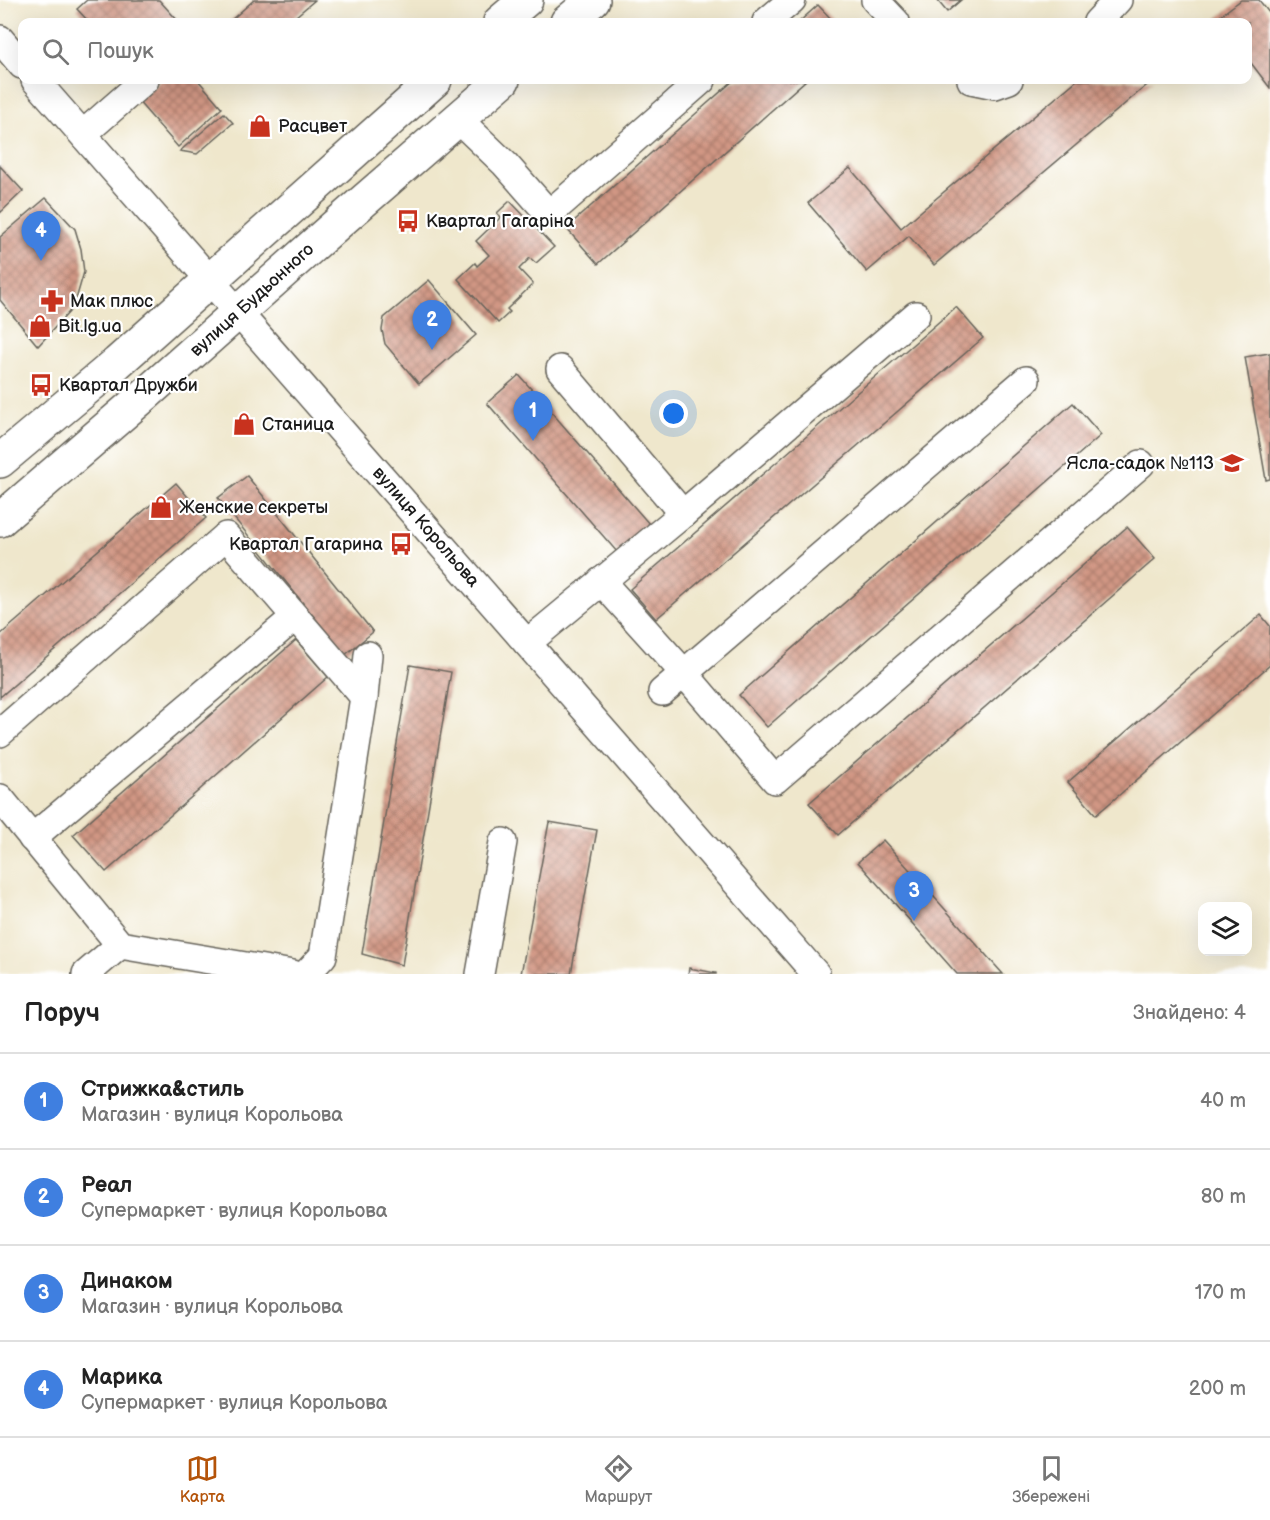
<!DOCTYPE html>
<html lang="uk">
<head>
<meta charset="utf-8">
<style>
  body { margin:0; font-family:"Balsamiq Sans",sans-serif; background:#f6f6f6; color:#222 }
  .controls { position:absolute; right:18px; bottom:18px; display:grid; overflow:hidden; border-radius:12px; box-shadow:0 6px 24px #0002 }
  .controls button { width:54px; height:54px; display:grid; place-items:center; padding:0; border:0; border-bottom:2px solid #e0e0e0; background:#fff; color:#222; font:30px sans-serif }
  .you { position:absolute; left:674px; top:414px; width:21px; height:21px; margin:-15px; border:4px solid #fff; border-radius:50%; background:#1a73e8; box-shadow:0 0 0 9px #1a73e833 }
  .badge { display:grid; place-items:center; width:39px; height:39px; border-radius:50%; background:#b45309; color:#fff; font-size:20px; font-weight:700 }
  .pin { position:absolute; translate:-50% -50px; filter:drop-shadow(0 2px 3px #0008) }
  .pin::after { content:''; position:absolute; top:32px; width:21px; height:18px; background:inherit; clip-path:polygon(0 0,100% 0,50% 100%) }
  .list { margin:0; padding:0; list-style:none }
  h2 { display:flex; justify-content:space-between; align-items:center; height:78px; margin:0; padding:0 24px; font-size:26px }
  h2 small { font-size:20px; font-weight:400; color:#767676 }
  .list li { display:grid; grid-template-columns:39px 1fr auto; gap:18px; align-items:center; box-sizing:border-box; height:96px; padding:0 24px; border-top:2px solid #e0e0e0 }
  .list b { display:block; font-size:22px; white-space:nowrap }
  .list p { margin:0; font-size:20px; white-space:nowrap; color:#767676 }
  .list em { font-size:20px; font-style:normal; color:#767676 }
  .icon { flex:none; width:33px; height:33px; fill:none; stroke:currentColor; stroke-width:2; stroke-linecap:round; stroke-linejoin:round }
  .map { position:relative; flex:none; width:1270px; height:974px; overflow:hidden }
  .search { position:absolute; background:#fff; box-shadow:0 6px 24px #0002; left:18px; right:18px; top:18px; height:66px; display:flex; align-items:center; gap:15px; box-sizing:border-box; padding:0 21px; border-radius:12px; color:#767676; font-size:22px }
  .sheet { height:462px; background:#fff }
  nav { display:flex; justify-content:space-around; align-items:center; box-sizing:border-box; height:84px; border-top:2px solid #e0e0e0; background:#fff; font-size:16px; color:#767676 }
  nav a { display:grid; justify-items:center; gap:3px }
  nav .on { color:#b45309 }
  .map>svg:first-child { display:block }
  .building { fill:url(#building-cross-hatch) }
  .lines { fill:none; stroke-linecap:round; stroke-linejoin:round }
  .minor-casing { stroke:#66635a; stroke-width:30 }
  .major-casing { stroke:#66635a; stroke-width:36 }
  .minor { stroke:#fff; stroke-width:27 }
  .major { stroke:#fff; stroke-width:33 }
  .labels { text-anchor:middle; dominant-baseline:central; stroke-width:4.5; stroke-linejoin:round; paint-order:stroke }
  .poi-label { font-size:18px; fill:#1c1c1c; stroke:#fff; text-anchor:start }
  .street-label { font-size:18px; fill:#1c1c1c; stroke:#fff }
</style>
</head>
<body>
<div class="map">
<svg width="1270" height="974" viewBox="0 0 1270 974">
  <defs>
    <pattern id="building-cross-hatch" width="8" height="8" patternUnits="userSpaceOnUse" patternTransform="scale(1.5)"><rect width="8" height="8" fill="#d19784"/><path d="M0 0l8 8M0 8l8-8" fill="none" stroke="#a97a6b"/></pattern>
  </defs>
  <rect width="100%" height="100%" fill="#fff"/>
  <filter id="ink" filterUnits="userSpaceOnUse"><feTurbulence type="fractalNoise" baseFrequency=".0167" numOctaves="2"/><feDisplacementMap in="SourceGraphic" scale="12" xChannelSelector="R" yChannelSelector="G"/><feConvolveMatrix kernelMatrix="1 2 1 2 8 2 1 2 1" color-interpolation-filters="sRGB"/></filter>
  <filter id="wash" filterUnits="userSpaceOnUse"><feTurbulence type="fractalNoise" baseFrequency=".008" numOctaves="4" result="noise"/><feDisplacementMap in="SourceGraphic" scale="24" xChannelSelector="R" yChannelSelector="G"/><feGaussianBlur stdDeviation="1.35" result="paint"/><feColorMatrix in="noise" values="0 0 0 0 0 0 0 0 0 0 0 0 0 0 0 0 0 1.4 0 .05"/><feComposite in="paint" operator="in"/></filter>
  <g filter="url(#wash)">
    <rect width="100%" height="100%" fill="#efe7cc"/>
    <g id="blocks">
      <g class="building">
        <polygon points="87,0 159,0 179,22 89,22 77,9"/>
        <polygon points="254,0 315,0 289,22 229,22"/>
        <polygon points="937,0 961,0 947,12"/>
        <polygon points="1241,0 1259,0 1270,14 1270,88 1248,59 1248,22 1219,22 1216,19"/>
        <polygon points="818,5 834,22 799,22"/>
        <polygon points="160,80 198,80 222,108 178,147 137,100"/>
        <polygon points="734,80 806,80 598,264 566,228"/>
        <polygon points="1077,80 1153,80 934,265 909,236 867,272 808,203 850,168 901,228"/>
        <polygon points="224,113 233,123 197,154 180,151"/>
        <polygon points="0,166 23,191 0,213"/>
        <polygon points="46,198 75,229 81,249 84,272 77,296 69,312 38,346 0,300 0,237"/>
        <polygon points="510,201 554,247 536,263 530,258 519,269 533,284 507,309 510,312 498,323 458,279 475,263 477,266 489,255 476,241 501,217 497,213"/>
        <polygon points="429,280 476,335 419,384 385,344 382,330 384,318"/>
        <polygon points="956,307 983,338 656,619 630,589"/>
        <polygon points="1270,353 1270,479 1266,480 1245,357"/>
        <polygon points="519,375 650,525 618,553 487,403"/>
        <polygon points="1073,403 1101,435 767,727 739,695"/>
        <polygon points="247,476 373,632 345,655 218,498"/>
        <polygon points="176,483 206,518 0,697 0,635"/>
        <polygon points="1127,527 1155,559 838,835 809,803"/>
        <polygon points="1261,615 1270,626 1270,665 1096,815 1068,782"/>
        <polygon points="296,640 328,677 106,872 73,835"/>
        <polygon points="410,665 451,672 402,965 362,954"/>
        <polygon points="549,822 597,830 571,974 521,974"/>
        <polygon points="883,840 1003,974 957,974 858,862"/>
        <polygon points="689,968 716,973 716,974 688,974"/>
      </g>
    </g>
  </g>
  <g filter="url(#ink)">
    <use href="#blocks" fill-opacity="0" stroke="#66635a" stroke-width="1.5"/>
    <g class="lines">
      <g class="minor-casing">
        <g id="minor">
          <polyline points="875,0 896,22"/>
          <polyline points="766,22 792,0"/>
          <polyline points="1097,22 1118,0"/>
          <polyline points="0,39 22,65"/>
          <polyline points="35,80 816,974"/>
          <polyline points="971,80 995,85 1009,80"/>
          <polyline points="458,119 505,164 549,214 702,80"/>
          <polyline points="83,134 145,80"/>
          <polyline points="560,369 683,514 916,315"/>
          <polyline points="601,581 684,673 775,780 1141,464"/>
          <polyline points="527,643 683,514"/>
          <polyline points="662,692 1026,380"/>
          <polyline points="0,733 226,536 364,697"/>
          <polyline points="0,798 120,945 293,974"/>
          <polyline points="32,838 295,617"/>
          <polyline points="86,974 120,945"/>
          <polyline points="306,974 323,956 364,697 368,655"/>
          <polyline points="480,974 503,842"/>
        </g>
      </g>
      <g class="major-casing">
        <g id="major">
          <polyline points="500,22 526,0"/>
          <polyline points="567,22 593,0"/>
          <polyline points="0,461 117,363 435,80"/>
          <polyline points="0,520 146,394 336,225 503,80"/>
        </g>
      </g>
      <use href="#minor" class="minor"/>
      <use href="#major" class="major"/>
    </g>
  </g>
  <defs>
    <g id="shop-bare" transform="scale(1.8)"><path d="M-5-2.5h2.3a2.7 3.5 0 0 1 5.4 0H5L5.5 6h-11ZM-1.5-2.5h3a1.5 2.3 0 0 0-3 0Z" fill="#c8321e" stroke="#fff" stroke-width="2.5" paint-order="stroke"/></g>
    <g id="bus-bare" transform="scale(1.8)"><path d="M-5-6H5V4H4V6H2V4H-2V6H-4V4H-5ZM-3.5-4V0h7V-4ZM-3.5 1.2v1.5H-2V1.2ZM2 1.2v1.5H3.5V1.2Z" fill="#c8321e" stroke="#fff" stroke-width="2.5" paint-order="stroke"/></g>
    <g id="pharmacy-bare" transform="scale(1.8)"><path d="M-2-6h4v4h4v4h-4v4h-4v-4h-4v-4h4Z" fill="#c8321e" stroke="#fff" stroke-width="2.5" paint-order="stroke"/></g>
    <g id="school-bare" transform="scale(1.8)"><path d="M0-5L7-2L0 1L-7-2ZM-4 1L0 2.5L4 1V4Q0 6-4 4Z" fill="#c8321e" stroke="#fff" stroke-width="2.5" paint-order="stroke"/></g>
  </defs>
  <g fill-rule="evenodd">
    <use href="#shop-bare" x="260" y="126"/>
    <use href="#bus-bare" x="408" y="221"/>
    <use href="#pharmacy-bare" x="52" y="301"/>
    <use href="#shop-bare" x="40" y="326"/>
    <use href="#bus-bare" x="41" y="385"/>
    <use href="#shop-bare" x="244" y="424"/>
    <use href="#school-bare" x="1232" y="463"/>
    <use href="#shop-bare" x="161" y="507"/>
    <use href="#bus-bare" x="401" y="544"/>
  </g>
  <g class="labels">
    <g class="poi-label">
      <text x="278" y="126">Расцвет</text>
      <text x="426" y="221">Квартал Гагаріна</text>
      <text x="70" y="301">Мак плюс</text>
      <text x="58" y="326">Bit.lg.ua</text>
      <text x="59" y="385">Квартал Дружби</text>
      <text x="262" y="424">Станица</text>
      <text x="1214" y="463" text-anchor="end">Ясла-садок №113</text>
      <text x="179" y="507">Женские секреты</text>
      <text x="383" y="544" text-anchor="end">Квартал Гагарина</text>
    </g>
    <g class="street-label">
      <text transform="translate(252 300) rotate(-42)">вулиця Будьонного</text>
      <text transform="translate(426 527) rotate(49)">вулиця Корольова</text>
    </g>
  </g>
</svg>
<div class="controls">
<button><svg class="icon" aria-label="layers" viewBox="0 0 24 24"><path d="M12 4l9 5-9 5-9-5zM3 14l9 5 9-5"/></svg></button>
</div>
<div class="you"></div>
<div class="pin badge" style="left:533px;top:441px;background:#3f7fe0">1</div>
<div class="pin badge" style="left:432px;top:350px;background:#3f7fe0">2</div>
<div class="pin badge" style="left:914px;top:921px;background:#3f7fe0">3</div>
<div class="pin badge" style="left:41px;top:261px;background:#3f7fe0">4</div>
<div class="search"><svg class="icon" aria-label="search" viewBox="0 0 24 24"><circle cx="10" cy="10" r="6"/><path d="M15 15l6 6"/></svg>Пошук</div>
</div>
<section class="sheet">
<h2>Поруч<small>Знайдено: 4</small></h2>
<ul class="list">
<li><span class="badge" style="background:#3f7fe0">1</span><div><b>Стрижка&amp;стиль</b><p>Магазин · вулиця Корольова</p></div><em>40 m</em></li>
<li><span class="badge" style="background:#3f7fe0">2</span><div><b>Реал</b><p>Супермаркет · вулиця Корольова</p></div><em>80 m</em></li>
<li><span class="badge" style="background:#3f7fe0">3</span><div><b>Динаком</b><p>Магазин · вулиця Корольова</p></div><em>170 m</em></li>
<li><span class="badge" style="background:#3f7fe0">4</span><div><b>Марика</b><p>Супермаркет · вулиця Корольова</p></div><em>200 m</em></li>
</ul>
</section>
<nav>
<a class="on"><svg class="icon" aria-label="map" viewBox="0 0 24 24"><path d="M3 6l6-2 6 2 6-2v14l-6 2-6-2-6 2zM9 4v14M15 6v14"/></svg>Карта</a>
<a><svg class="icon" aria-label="directions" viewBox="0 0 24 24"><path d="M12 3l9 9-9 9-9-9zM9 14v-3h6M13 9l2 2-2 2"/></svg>Маршрут</a>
<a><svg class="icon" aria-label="saved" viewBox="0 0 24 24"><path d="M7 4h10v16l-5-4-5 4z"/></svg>Збережені</a>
</nav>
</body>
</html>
